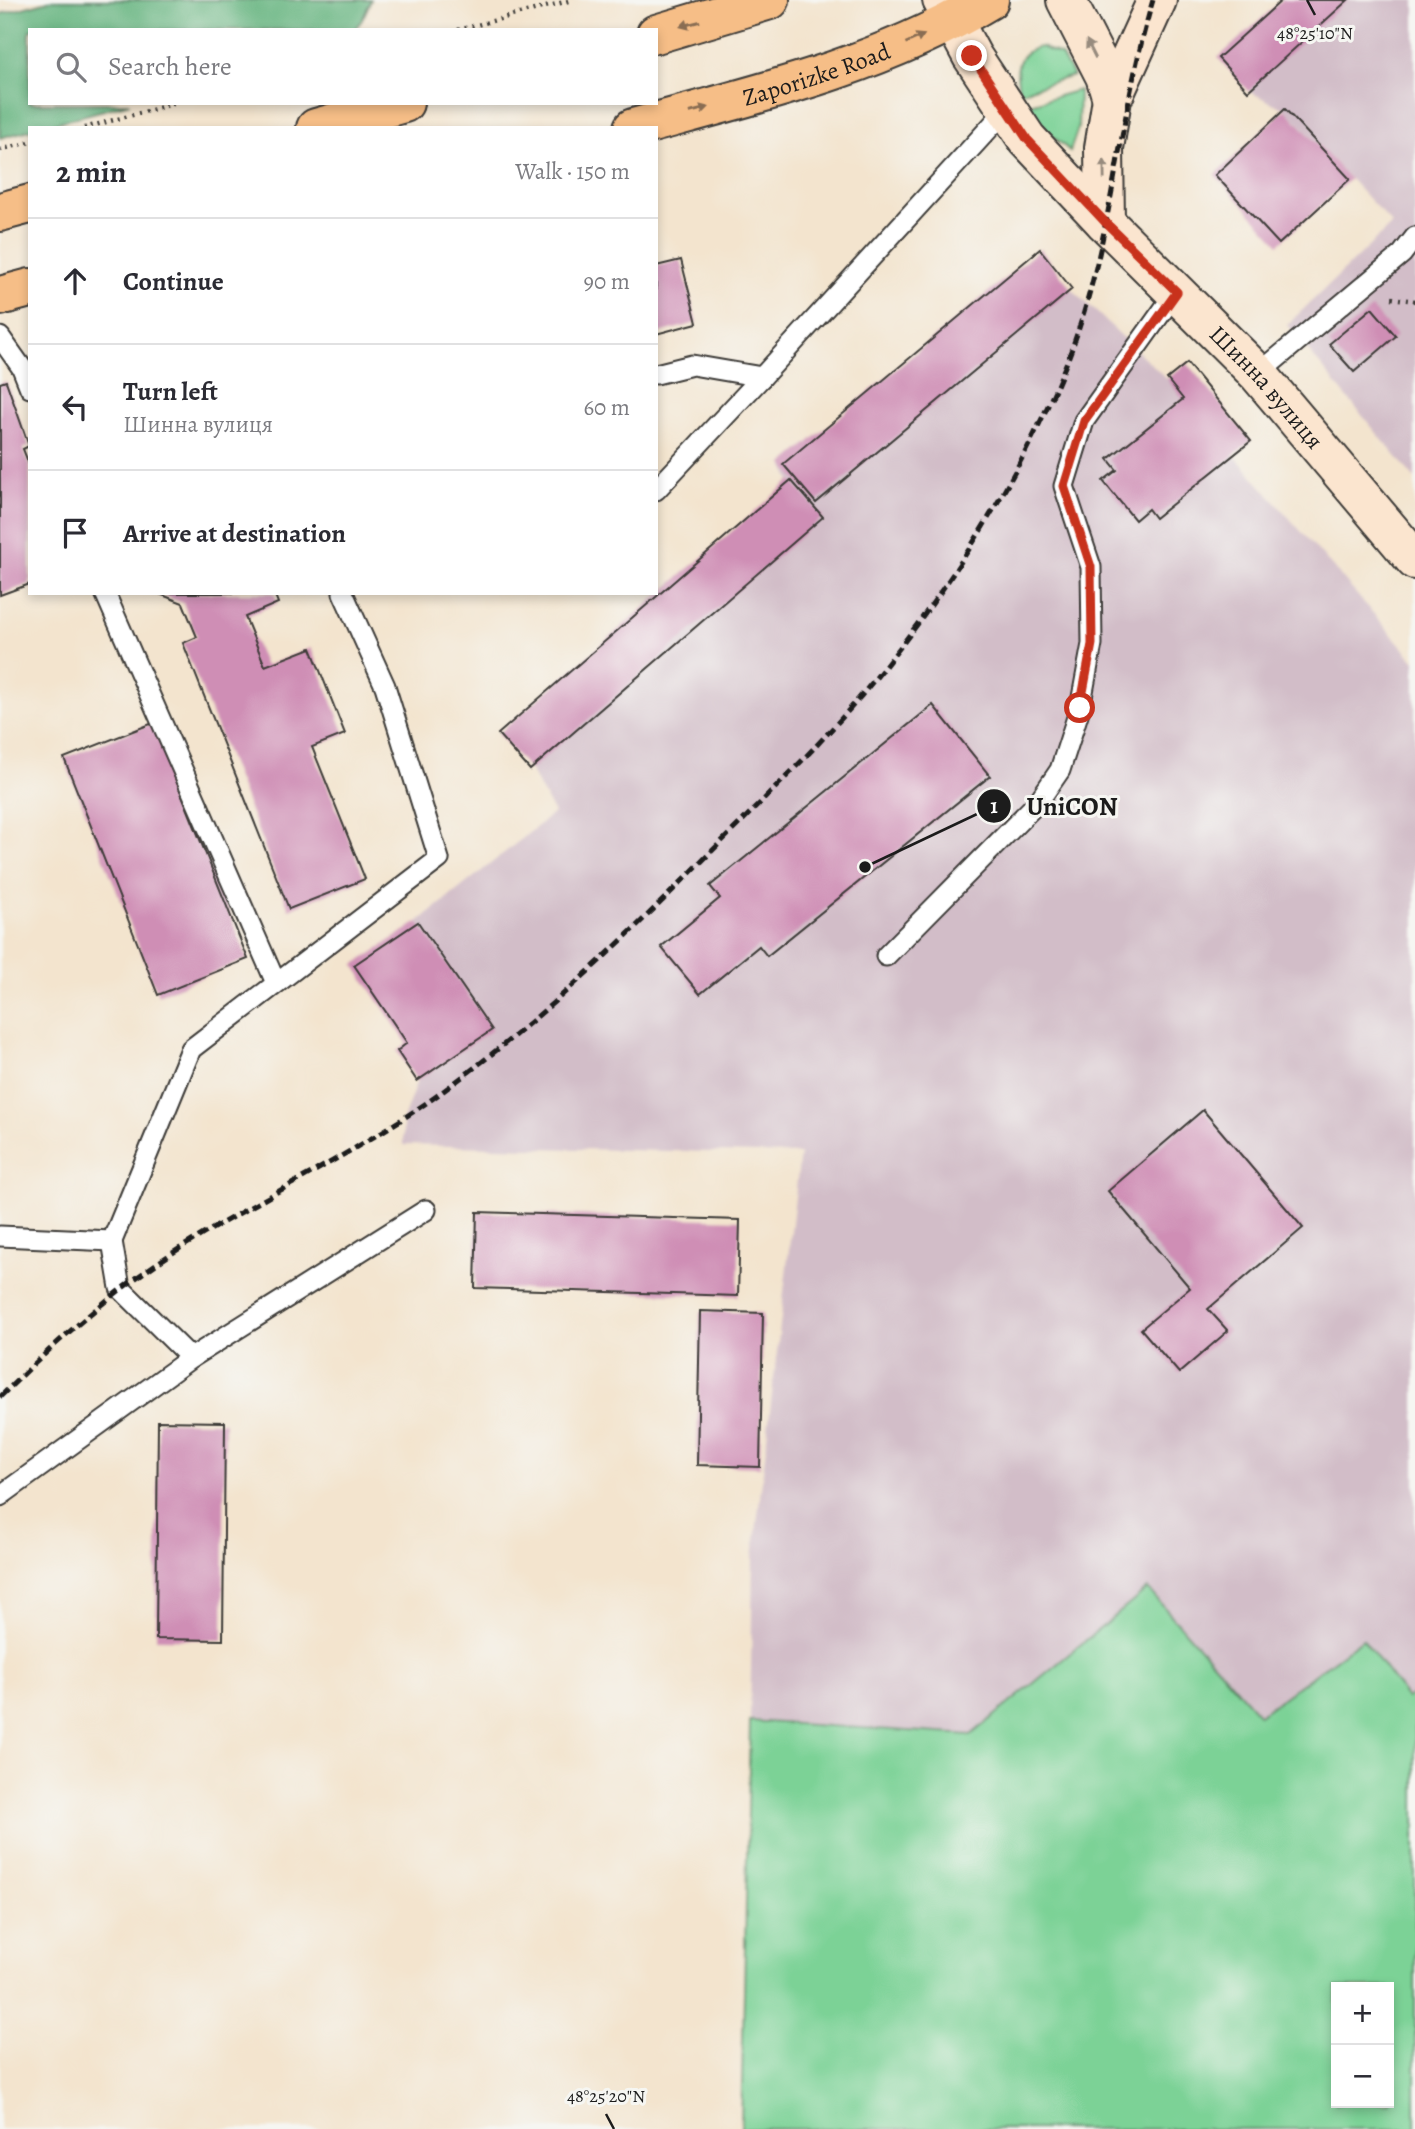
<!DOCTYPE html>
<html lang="en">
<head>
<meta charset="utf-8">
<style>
  body { margin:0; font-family:Alegreya,serif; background:#f7f7f7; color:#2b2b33 }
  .controls { position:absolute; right:21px; bottom:21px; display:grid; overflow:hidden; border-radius:0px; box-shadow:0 4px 10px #0003 }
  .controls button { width:63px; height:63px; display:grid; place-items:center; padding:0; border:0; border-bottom:2px solid #e1e1e2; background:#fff; color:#2b2b33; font:35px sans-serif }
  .stop { position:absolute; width:21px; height:21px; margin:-16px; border:5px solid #c8321e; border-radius:50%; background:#fff }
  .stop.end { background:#c8321e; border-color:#fff; box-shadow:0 2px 7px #0008 }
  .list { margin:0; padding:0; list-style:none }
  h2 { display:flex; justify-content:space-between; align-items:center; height:91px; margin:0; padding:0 28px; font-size:30px }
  h2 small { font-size:23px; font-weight:400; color:#7c7c81 }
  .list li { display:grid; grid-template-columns:46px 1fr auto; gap:21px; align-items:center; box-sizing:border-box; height:126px; padding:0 28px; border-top:2px solid #e1e1e2 }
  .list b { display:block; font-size:26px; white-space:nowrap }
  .list p { margin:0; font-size:23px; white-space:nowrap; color:#7c7c81 }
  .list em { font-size:23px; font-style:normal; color:#7c7c81 }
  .icon { flex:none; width:38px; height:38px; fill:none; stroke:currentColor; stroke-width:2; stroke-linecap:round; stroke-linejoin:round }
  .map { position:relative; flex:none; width:1415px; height:2129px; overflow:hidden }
  .search { position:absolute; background:#fff; box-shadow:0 4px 10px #0003; left:28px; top:28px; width:630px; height:77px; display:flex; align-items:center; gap:18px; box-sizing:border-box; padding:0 24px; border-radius:0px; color:#7c7c81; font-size:26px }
  .panel { position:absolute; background:#fff; box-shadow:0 4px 10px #0003; left:28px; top:126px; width:630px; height:469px; border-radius:0px }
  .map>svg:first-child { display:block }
  .industrial { fill:#d2bdc8 }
  .green { fill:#7cd296; stroke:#4c7759; stroke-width:2; fill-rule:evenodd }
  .forest { fill:#65b47f; stroke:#40684e; stroke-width:2 }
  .building { fill:#cf8eb5 }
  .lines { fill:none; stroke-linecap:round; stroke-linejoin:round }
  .lane-casing { stroke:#3c3a37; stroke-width:23 }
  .secondary-casing { stroke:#3c3a37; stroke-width:42 }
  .primary-casing { stroke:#3c3a37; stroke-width:42 }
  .path { stroke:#3c3a37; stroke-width:4.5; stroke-dasharray:2 5; stroke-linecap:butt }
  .lane { stroke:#fff; stroke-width:19 }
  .secondary { stroke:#fbe5cf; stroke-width:38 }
  .primary { stroke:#f6be87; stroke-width:38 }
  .rail { stroke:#1c1c1c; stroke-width:5; stroke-dasharray:10 5; stroke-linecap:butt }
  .oneway { fill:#896d52 }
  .oneway2 { fill:#978b7e }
  .route { stroke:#c8321e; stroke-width:9 }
  .ticks { fill:none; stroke:#1c1c1c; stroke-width:2.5 }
  .labels { text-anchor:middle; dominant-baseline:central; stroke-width:6; stroke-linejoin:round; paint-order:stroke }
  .street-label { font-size:24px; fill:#1c1c1c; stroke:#f6f6f2 }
  .ticks-label { font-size:18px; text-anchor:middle; fill:#1c1c1c; stroke:#f6f6f2; stroke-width:6; stroke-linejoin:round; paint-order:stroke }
  .leader { fill:none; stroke:#1c1c1c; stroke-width:2.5 }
  .callout-dot { fill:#1c1c1c; stroke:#f6f6f2; stroke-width:2.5 }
  .mark-label { font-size:21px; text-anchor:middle; font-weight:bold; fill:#fff }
  .callout-label { font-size:26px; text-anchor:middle; font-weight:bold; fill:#1c1c1c; stroke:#f6f6f2; stroke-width:6; stroke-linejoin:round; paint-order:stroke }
</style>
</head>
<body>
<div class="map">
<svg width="1415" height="2129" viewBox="0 0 1415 2129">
  <rect width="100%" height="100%" fill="#f6f6f2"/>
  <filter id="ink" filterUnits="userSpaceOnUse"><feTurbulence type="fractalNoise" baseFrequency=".0143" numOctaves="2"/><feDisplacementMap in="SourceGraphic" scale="14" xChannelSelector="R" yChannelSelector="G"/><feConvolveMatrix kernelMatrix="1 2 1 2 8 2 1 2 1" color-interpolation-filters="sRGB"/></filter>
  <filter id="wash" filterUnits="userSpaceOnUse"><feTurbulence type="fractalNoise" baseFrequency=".00686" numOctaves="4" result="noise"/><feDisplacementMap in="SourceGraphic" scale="28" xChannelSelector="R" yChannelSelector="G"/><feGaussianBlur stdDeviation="1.57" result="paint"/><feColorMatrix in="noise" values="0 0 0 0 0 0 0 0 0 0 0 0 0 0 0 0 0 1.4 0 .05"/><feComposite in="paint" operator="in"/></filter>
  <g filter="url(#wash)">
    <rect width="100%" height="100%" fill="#f3e4ce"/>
    <g class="industrial">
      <polygon points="1282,0 1415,0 1415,479 1287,325 1392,224 1285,109 1248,91 1218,58"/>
      <polygon points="1040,249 1072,289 1167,379 1187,363 1251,441 1234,455 1415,661 1415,1692 1407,1699 1363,1639 1259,1715 1148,1590 971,1735 750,1721 753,1558 800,1154 403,1145 403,1119 417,1081 492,1030 418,922 554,813 530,770 498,734 791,481 783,464"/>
    </g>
    <g class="green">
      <path d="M1041 47 1061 55 1073 76 1020 92C1014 71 1016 51 1041 47Z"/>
      <polygon points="1079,90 1078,128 1070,151 1036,122 1026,105"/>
      <path d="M1148 1589 1259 1715 1363 1639 1407 1698 1415 1692V2129H741L750 1721 971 1735ZM1389 1987V2103H1336V1987Z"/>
    </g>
    <polygon class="forest" points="52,0 371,0 362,20 354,30 30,30 30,103 130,103 0,138 0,14"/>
    <g id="blocks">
      <g class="building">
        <polygon points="1282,0 1348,0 1248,91 1218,58"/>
        <polygon points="1285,109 1350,179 1279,244 1215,175"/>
        <polygon points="1040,249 1072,289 816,503 783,464"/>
        <polygon points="681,260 697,323 656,334 656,266"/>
        <polygon points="1372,308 1396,336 1354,372 1329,344"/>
        <polygon points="1187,363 1251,441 1155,518 1148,509 1135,520 1103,481 1117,470 1108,459 1183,399 1167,379"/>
        <polygon points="6,381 29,446 23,449 30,467 30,584 0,595 0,383"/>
        <polygon points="791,480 823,517 530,770 498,734"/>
        <polygon points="157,593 274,593 278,603 245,617 265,666 311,648 345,734 312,747 365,879 289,909 183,643 197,637 183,603"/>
        <polygon points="933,705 990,776 767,956 759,946 700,994 661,947 720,898 710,886"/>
        <polygon points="153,723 248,959 158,995 64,758"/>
        <polygon points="418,922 492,1030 417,1081 397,1051 407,1043 354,965"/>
        <polygon points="1203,1110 1303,1228 1208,1309 1228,1331 1179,1373 1141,1329 1190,1288 1108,1191"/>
        <polygon points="477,1212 740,1220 738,1296 475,1288"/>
        <polygon points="700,1311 763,1313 760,1467 697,1465"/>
        <polygon points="158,1421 225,1422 223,1640 156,1639"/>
      </g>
    </g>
  </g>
  <g filter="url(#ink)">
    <use href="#blocks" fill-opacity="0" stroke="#3c3a37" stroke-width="2"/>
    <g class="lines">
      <g class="lane-casing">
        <g id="lane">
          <polyline points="0,337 22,368 30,388"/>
          <polyline points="656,374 692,365 762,377 1006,110"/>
          <polyline points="1258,374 1402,254 1415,237"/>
          <polyline points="656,490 762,377"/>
          <polyline points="105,593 276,983"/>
          <polyline points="886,956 1038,802 1060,770 1080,708 1092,644 1091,567 1064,486 1084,421 1176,292"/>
          <polyline points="0,1236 112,1241 191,1049 439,859 385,686 343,593"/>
          <polyline points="112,1241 120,1288 191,1358 426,1210"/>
          <polyline points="0,1496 191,1358"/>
        </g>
      </g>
      <g class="secondary-casing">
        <g id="secondary">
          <path id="s1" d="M942 0 972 56 1027 139 1105 222 1258 374 1415 560"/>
          <polyline points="1066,0 1105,76 1112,99"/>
          <polyline points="1105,222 1104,148 1112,99 1157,0"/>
        </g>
      </g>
      <g class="primary-casing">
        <g id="primary">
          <polyline points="656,34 770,0"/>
          <polyline points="316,128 404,103"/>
          <path id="s2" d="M633 128C755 95 880 66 989 0"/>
          <polyline points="0,212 30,204"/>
          <polyline points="0,296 30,288"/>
        </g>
      </g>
      <g class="path">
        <polyline points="458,30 572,0"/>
        <polyline points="84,128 177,103"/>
        <polyline points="0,150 30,142"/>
        <polyline points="1392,298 1415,301"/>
      </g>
      <use href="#lane" class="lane"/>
      <use href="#secondary" class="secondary"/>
      <use href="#primary" class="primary"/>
      <path class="rail" d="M0 1397C58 1340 113 1290 182 1247 268 1194 360 1151 442 1092 543 1018 623 941 710 853 761 802 814 751 861 696 941 600 1012 492 1061 376 1112 257 1116 123 1153 0"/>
    </g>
    <defs><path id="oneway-solid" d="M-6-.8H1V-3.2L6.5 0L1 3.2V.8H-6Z" transform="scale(1.75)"/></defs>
    <g class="oneway">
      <use href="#oneway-solid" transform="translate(690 24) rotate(165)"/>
      <use href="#oneway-solid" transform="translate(915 39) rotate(-24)"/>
      <use href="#oneway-solid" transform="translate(699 110) rotate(-15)"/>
    </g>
    <g class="oneway2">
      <use href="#oneway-solid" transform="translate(1091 49) rotate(-117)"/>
      <use href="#oneway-solid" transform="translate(1104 169) rotate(-91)"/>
    </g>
  </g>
  <g class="lines" filter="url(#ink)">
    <polyline class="route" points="972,56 1027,139 1105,222 1177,292 1084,421 1064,486 1091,567 1092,644 1080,708"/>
  </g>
  <path class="ticks" d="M1307 0 1315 15M606 2114 614 2129"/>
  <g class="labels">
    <g class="street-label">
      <text stroke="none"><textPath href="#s2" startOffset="191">Zaporizke Road</textPath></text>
      <text stroke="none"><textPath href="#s1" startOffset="508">Шинна вулиця</textPath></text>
    </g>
  </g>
  <g class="ticks-label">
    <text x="1315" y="39">48°25'10"N</text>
    <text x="606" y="2102">48°25'20"N</text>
  </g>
  <path class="leader" d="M865 867L994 806"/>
  <g class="callout-dot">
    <circle cx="865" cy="867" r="7"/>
    <circle cx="994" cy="806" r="18"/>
  </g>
  <g class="mark-label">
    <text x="994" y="813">1</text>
  </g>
  <g class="callout-label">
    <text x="1072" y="815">UniCON</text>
  </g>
</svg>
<div class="controls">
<button>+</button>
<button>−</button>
</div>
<div class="stop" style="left:1080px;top:708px"></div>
<div class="stop end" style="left:972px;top:56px"></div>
<div class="search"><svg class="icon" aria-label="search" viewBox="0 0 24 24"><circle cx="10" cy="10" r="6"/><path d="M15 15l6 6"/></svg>Search here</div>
<section class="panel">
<h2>2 min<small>Walk · 150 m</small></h2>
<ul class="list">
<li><svg class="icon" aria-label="ahead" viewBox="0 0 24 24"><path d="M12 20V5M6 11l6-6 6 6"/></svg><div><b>Continue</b></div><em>90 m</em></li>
<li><svg class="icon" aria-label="left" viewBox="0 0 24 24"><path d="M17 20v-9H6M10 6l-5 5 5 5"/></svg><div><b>Turn left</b><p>Шинна вулиця</p></div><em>60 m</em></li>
<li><svg class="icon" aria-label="arrive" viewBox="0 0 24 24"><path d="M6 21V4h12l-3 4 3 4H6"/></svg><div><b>Arrive at destination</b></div></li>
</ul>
</section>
</div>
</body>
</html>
